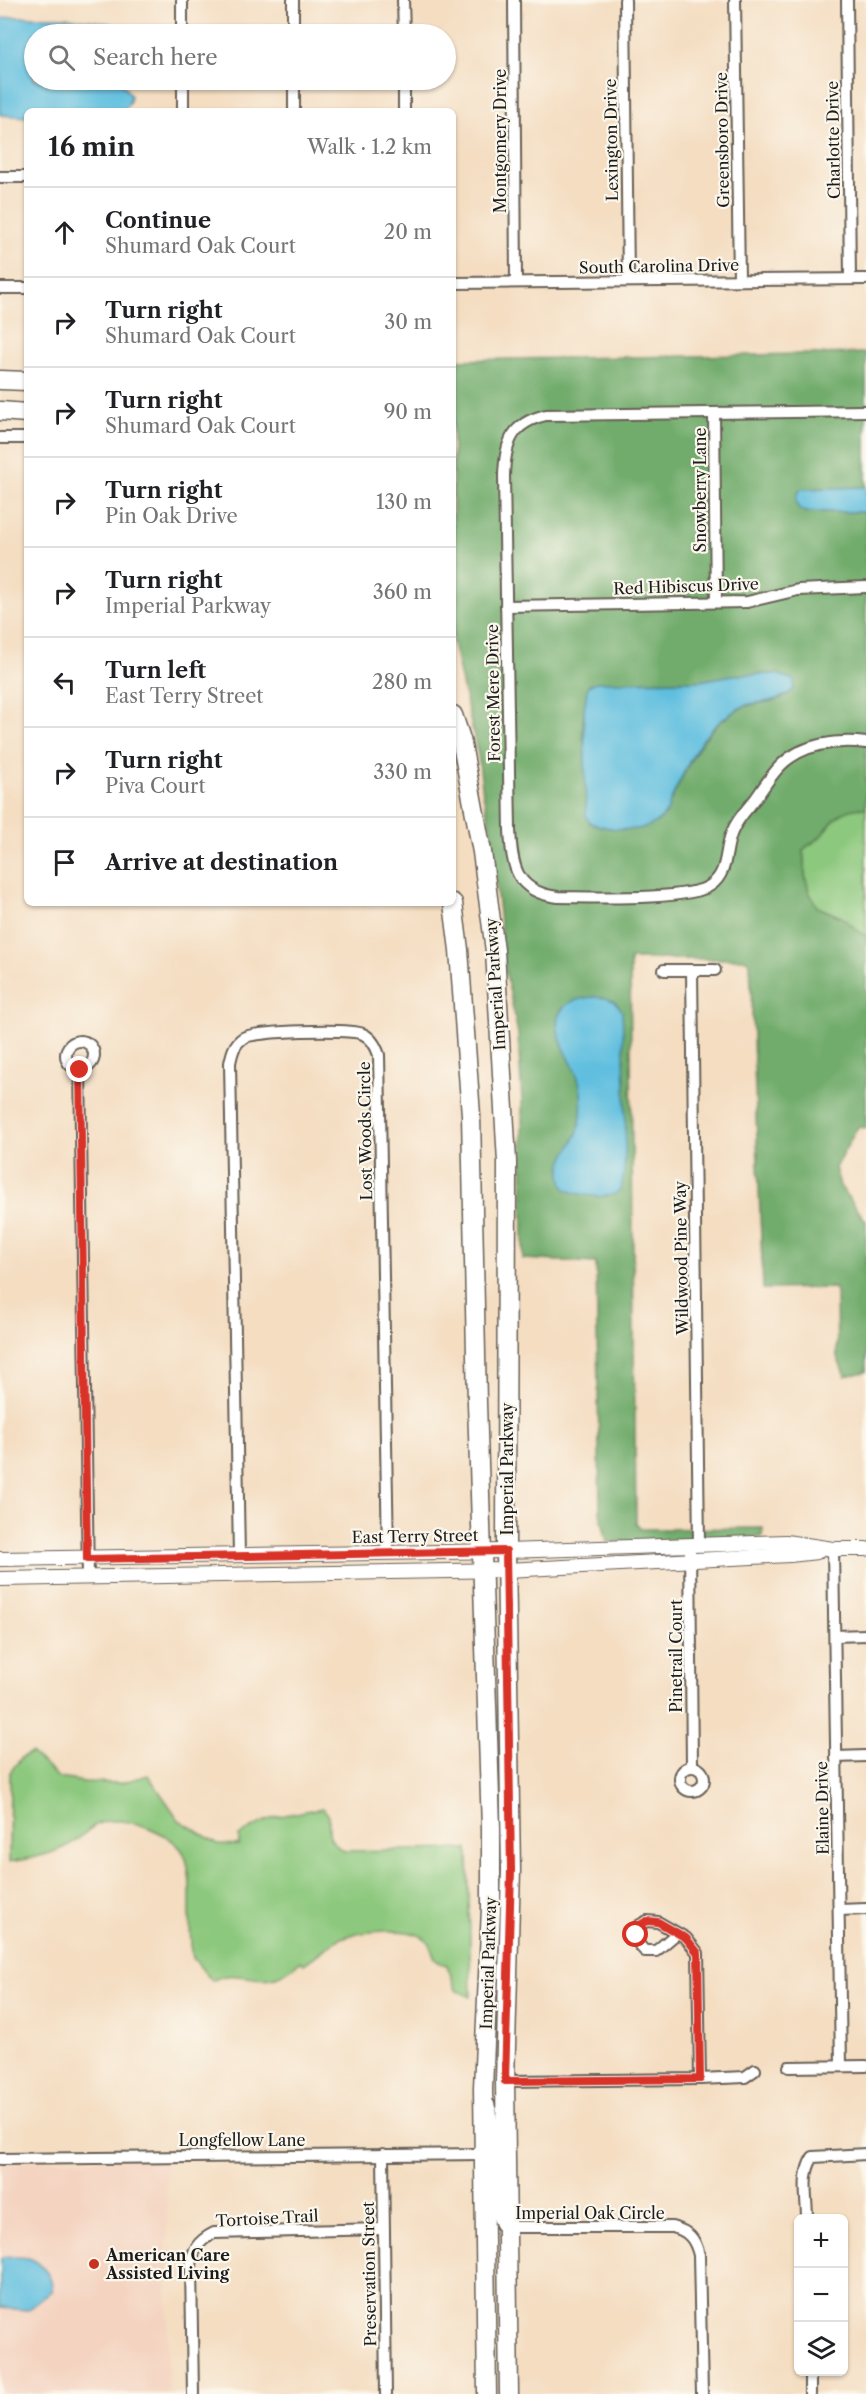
<!DOCTYPE html>
<html lang="en">
<head>
<meta charset="utf-8">
<style>
  body { margin:0; font-family:"Libre Caslon Text",serif; background:#f6f6f6; color:#202124 }
  .controls { position:absolute; right:18px; bottom:18px; display:grid; overflow:hidden; border-radius:9px; box-shadow:0 2px 4px #0004 }
  .controls button { width:54px; height:54px; display:grid; place-items:center; padding:0; border:0; border-bottom:2px solid #e0e0e0; background:#fff; color:#202124; font:30px sans-serif }
  .stop { position:absolute; width:18px; height:18px; margin:-14px; border:4px solid #d93025; border-radius:50%; background:#fff }
  .stop.end { background:#d93025; border-color:#fff; box-shadow:0 2px 6px #0008 }
  .list { margin:0; padding:0; list-style:none }
  h2 { display:flex; justify-content:space-between; align-items:center; height:78px; margin:0; padding:0 24px; font-size:26px }
  h2 small { font-size:20px; font-weight:400; color:#757577 }
  .list li { display:grid; grid-template-columns:39px 1fr auto; gap:18px; align-items:center; box-sizing:border-box; height:90px; padding:0 24px; border-top:2px solid #e0e0e0 }
  .list b { display:block; font-size:22px; white-space:nowrap }
  .list p { margin:0; font-size:20px; white-space:nowrap; color:#757577 }
  .list em { font-size:20px; font-style:normal; color:#757577 }
  .icon { flex:none; width:33px; height:33px; fill:none; stroke:currentColor; stroke-width:2; stroke-linecap:round; stroke-linejoin:round }
  .map { position:relative; flex:none; width:866px; height:2394px; overflow:hidden }
  .search { position:absolute; background:#fff; box-shadow:0 2px 4px #0004; left:24px; top:24px; width:432px; height:66px; display:flex; align-items:center; gap:15px; box-sizing:border-box; padding:0 21px; border-radius:33px; color:#757577; font-size:22px }
  .panel { position:absolute; background:#fff; box-shadow:0 2px 4px #0004; left:24px; top:108px; width:432px; height:798px; border-radius:9px }
  .map>svg:first-child { display:block }
  .built { fill:#f4d3c0 }
  .green { fill:#8cc87d; stroke:#54724c; stroke-width:1.5 }
  .forest { fill:#71ac6c; stroke:#466444; stroke-width:1.5; fill-rule:evenodd }
  .water { fill:#60bfdf; stroke:#3e6e7e; stroke-width:1.5 }
  .lines { fill:none; stroke-linecap:round; stroke-linejoin:round }
  .minor-casing { stroke:#686056; stroke-width:14 }
  .tertiary-casing { stroke:#686056; stroke-width:16 }
  .primary-casing { stroke:#686056; stroke-width:21 }
  .minor { stroke:#fff; stroke-width:10 }
  .tertiary { stroke:#fff; stroke-width:14 }
  .primary { stroke:#fff; stroke-width:18 }
  .route { stroke:#d93025; stroke-width:8 }
  .poi-dot { fill:#c8321e; stroke:#fbf7ec; stroke-width:2 }
  .labels { text-anchor:middle; dominant-baseline:central; stroke-width:4.5; stroke-linejoin:round; paint-order:stroke }
  .street-label { font-size:16px; fill:#1c1c1c; stroke:#fbf7ec }
  .poi-label { font-size:16px; font-weight:bold; fill:#1c1c1c; stroke:#fbf7ec; text-anchor:start }
</style>
</head>
<body>
<div class="map">
<svg width="866" height="2394" viewBox="0 0 866 2394">
  <rect width="100%" height="100%" fill="#fbf7ec"/>
  <filter id="ink" filterUnits="userSpaceOnUse"><feTurbulence type="fractalNoise" baseFrequency=".0167" numOctaves="2"/><feDisplacementMap in="SourceGraphic" scale="12" xChannelSelector="R" yChannelSelector="G"/><feConvolveMatrix kernelMatrix="1 2 1 2 8 2 1 2 1" color-interpolation-filters="sRGB"/></filter>
  <filter id="wash" filterUnits="userSpaceOnUse"><feTurbulence type="fractalNoise" baseFrequency=".008" numOctaves="4" result="noise"/><feDisplacementMap in="SourceGraphic" scale="24" xChannelSelector="R" yChannelSelector="G"/><feGaussianBlur stdDeviation="1.35" result="paint"/><feColorMatrix in="noise" values="0 0 0 0 0 0 0 0 0 0 0 0 0 0 0 0 0 1.4 0 .05"/><feComposite in="paint" operator="in"/></filter>
  <g filter="url(#wash)">
    <rect width="100%" height="100%" fill="#f4ddc1"/>
    <polygon class="built" points="167,2158 168,2394 0,2394 0,2162"/>
    <g class="green">
      <polygon points="854,808 866,808 866,937 841,917 817,907 809,892 805,875 803,849 817,840 839,815"/>
      <path d="M31 1753 59 1778 84 1782 120 1783 148 1775 179 1820 218 1844 239 1845V1836C271 1814 286 1815 322 1808L329 1815C329 1834 326 1840 344 1851L468 1849 471 1997 456 1990 447 1965C428 1962 437 1949 425 1939 412 1926 355 1931 339 1939 327 1946 316 1956 304 1964L300 1961C263 1998 242 1963 212 1981L193 1958C186 1927 195 1882 185 1856 176 1833 123 1814 100 1823 91 1826 86 1833 78 1839 58 1854 33 1858 9 1862L10 1772 22 1757Z"/>
    </g>
    <path class="forest" d="M866 353V487L801 489 806 512H866V808C839 808 835 820 819 838 814 842 808 845 803 850L805 875 809 892 817 907 841 917 866 937V1128L858 1127 835 1168 840 1186 866 1221V1372L845 1376 837 1357 836 1292 834 1288 763 1289 750 963 744 959H630L636 1524 641 1529 763 1528 762 1537 607 1542 600 1512 596 1263 523 1259 522 1101 518 1034 505 969 496 886 494 845 483 794 478 755 453 643V360ZM777 674 794 680C792 684 791 690 789 693 781 703 752 702 741 708 701 728 689 765 670 802L585 750C581 727 582 701 596 682L700 681 733 675Z"/>
    <g class="water">
      <polygon points="10,17 66,17 113,24 119,29 120,34 34,34 34,80 120,80 131,96 129,104 121,111 27,111 27,117 0,115 0,19"/>
      <path d="M866 487V512H805L799 509C795 501 795 496 801 489Z"/>
      <path d="M777 674 794 680V689C781 702 764 701 747 705 739 707 730 714 723 719 697 738 685 771 671 799 669 803 669 808 667 812 650 836 614 831 590 823L586 816 584 709 588 686 596 682 700 681 733 675Z"/>
      <path d="M592 997C605 997 616 999 622 1011 623 1035 631 1181 619 1191 608 1201 577 1195 565 1189 552 1159 574 1151 580 1124 582 1110 582 1092 578 1078 572 1060 553 1036 558 1017 563 1001 578 999 592 997Z"/>
      <path d="M0 2257C22 2258 34 2253 47 2273 51 2279 53 2284 52 2291L28 2310 0 2308Z"/>
    </g>
  </g>
  <g filter="url(#ink)">
    <g class="lines">
      <g class="minor-casing">
        <g id="minor">
          <polyline points="182,0 182,34"/>
          <polyline points="293,0 293,34"/>
          <polyline points="403,0 404,34"/>
          <polyline points="514,0 516,282"/>
          <polyline points="625,0 628,280"/>
          <polyline points="735,0 739,280"/>
          <polyline points="847,0 850,279"/>
          <polyline points="183,80 183,111"/>
          <polyline points="404,80 404,111"/>
          <polyline points="294,111 294,80"/>
          <polyline points="0,177 27,177"/>
          <polyline points="453,283 866,279"/>
          <polyline points="0,288 27,288"/>
          <path d="M866 411 546 415C511 423 505 443 504 476L510 830C512 867 516 892 558 897 589 897 690 901 711 885 729 872 724 850 732 832 737 819 748 808 756 798 764 787 771 775 781 765 802 744 838 739 866 743"/>
          <polyline points="714,414 716,602"/>
          <polyline points="0,438 27,438"/>
          <polyline points="506,606 747,602 798,590 866,587"/>
          <polyline points="664,970 715,970"/>
          <polyline points="692,971 699,1545"/>
          <circle cx="80" cy="1055" r="14"/>
          <polyline points="80,1069 88,1578"/>
          <polyline points="690,1545 692,1766"/>
          <polyline points="833,1549 841,2066"/>
          <path d="M239 1555 230 1063C232 1053 234 1044 243 1038 254 1031 349 1028 363 1034 372 1038 376 1046 379 1055L388 1553"/>
          <polyline points="835,1636 866,1635"/>
          <polyline points="836,1757 866,1756"/>
          <circle cx="692" cy="1779" r="12"/>
          <polyline points="839,1910 866,1909"/>
          <path d="M676 1934 656 1951H645C636 1943 635 1937 638 1926L647 1921 658 1922 686 1938 698 1953 700 2079"/>
          <polyline points="789,2067 866,2066"/>
          <polyline points="505,2081 700,2079 745,2077 755,2070"/>
          <path d="M489 2104C499 2134 487 2209 503 2227H672C689 2231 695 2239 699 2255L702 2394"/>
          <polyline points="383,2154 386,2394"/>
          <polyline points="0,2159 484,2154"/>
          <path d="M807 2218C807 2198 801 2175 813 2157L866 2154"/>
          <polyline points="810,2372 810,2394"/>
          <path d="M193 2394 191 2267C192 2250 198 2241 214 2233L383 2229"/>
        </g>
      </g>
      <g class="tertiary-casing">
        <g id="tertiary">
          <polyline points="0,1559 506,1551 786,1542 833,1549 866,1549"/>
          <polyline points="0,1579 507,1570 790,1555 817,1552"/>
        </g>
      </g>
      <g class="primary-casing">
        <g id="primary">
          <polyline points="0,380 27,381"/>
          <polyline points="0,411 27,413"/>
          <polyline points="453,715 461,739 482,852 495,951 507,1162 506,1551 511,1870 505,2081 509,2394"/>
          <polyline points="453,903 459,950 471,1115 477,1403 491,1828 491,1908 483,2088 487,2394"/>
        </g>
      </g>
      <use href="#minor" class="minor"/>
      <use href="#tertiary" class="tertiary"/>
      <use href="#primary" class="primary"/>
    </g>
  </g>
  <g class="lines" filter="url(#ink)">
    <polyline class="route" points="80,1070 87,1559 506,1551 511,1870 505,2081 700,2079 698,1953 686,1938 658,1922 647,1921 638,1926 636,1935"/>
  </g>
  <circle class="poi-dot" cx="94" cy="2264" r="6"/>
  <g class="labels">
    <g class="street-label">
      <text transform="translate(611 140) rotate(-91)">Lexington Drive</text>
      <text transform="translate(722 140) rotate(-91)">Greensboro Drive</text>
      <text transform="translate(833 140) rotate(-91)">Charlotte Drive</text>
      <text transform="translate(500 141) rotate(-90)">Montgomery Drive</text>
      <text transform="translate(659 266) rotate(-1)">South Carolina Drive</text>
      <text transform="translate(700 490) rotate(-90)">Snowberry Lane</text>
      <text transform="translate(686 586) rotate(-2)">Red Hibiscus Drive</text>
      <text transform="translate(493 693) rotate(-91)">Forest Mere Drive</text>
      <text transform="translate(495 984) rotate(-94)">Imperial Parkway</text>
      <text transform="translate(365 1131) rotate(-91)">Lost Woods Circle</text>
      <text transform="translate(681 1258) rotate(-91)">Wildwood Pine Way</text>
      <text transform="translate(507 1469) rotate(-90)">Imperial Parkway</text>
      <text transform="translate(415 1536) rotate(-1)">East Terry Street</text>
      <text transform="translate(676 1656) rotate(-90)">Pinetrail Court</text>
      <text transform="translate(822 1808) rotate(-91)">Elaine Drive</text>
      <text transform="translate(488 1963) rotate(-88)">Imperial Parkway</text>
      <text x="242" y="2140">Longfellow Lane</text>
      <text x="590" y="2213">Imperial Oak Circle</text>
      <text transform="translate(267 2218) rotate(-3)">Tortoise Trail</text>
      <text transform="translate(369 2274) rotate(-91)">Preservation Street</text>
    </g>
    <g class="poi-label">
      <text x="106" y="2255">American Care<tspan x="106" dy="18">Assisted Living</tspan></text>
    </g>
  </g>
</svg>
<div class="controls">
<button>+</button>
<button>−</button>
<button><svg class="icon" aria-label="layers" viewBox="0 0 24 24"><path d="M12 4l9 5-9 5-9-5zM3 14l9 5 9-5"/></svg></button>
</div>
<div class="stop" style="left:636px;top:1935px"></div>
<div class="stop end" style="left:80px;top:1070px"></div>
<div class="search"><svg class="icon" aria-label="search" viewBox="0 0 24 24"><circle cx="10" cy="10" r="6"/><path d="M15 15l6 6"/></svg>Search here</div>
<section class="panel">
<h2>16 min<small>Walk · 1.2 km</small></h2>
<ul class="list">
<li><svg class="icon" aria-label="ahead" viewBox="0 0 24 24"><path d="M12 20V5M6 11l6-6 6 6"/></svg><div><b>Continue</b><p>Shumard Oak Court</p></div><em>20 m</em></li>
<li><svg class="icon" aria-label="right" viewBox="0 0 24 24"><path d="M7 20v-9h11M14 6l5 5-5 5"/></svg><div><b>Turn right</b><p>Shumard Oak Court</p></div><em>30 m</em></li>
<li><svg class="icon" aria-label="right" viewBox="0 0 24 24"><path d="M7 20v-9h11M14 6l5 5-5 5"/></svg><div><b>Turn right</b><p>Shumard Oak Court</p></div><em>90 m</em></li>
<li><svg class="icon" aria-label="right" viewBox="0 0 24 24"><path d="M7 20v-9h11M14 6l5 5-5 5"/></svg><div><b>Turn right</b><p>Pin Oak Drive</p></div><em>130 m</em></li>
<li><svg class="icon" aria-label="right" viewBox="0 0 24 24"><path d="M7 20v-9h11M14 6l5 5-5 5"/></svg><div><b>Turn right</b><p>Imperial Parkway</p></div><em>360 m</em></li>
<li><svg class="icon" aria-label="left" viewBox="0 0 24 24"><path d="M17 20v-9H6M10 6l-5 5 5 5"/></svg><div><b>Turn left</b><p>East Terry Street</p></div><em>280 m</em></li>
<li><svg class="icon" aria-label="right" viewBox="0 0 24 24"><path d="M7 20v-9h11M14 6l5 5-5 5"/></svg><div><b>Turn right</b><p>Piva Court</p></div><em>330 m</em></li>
<li><svg class="icon" aria-label="arrive" viewBox="0 0 24 24"><path d="M6 21V4h12l-3 4 3 4H6"/></svg><div><b>Arrive at destination</b></div></li>
</ul>
</section>
</div>
</body>
</html>
